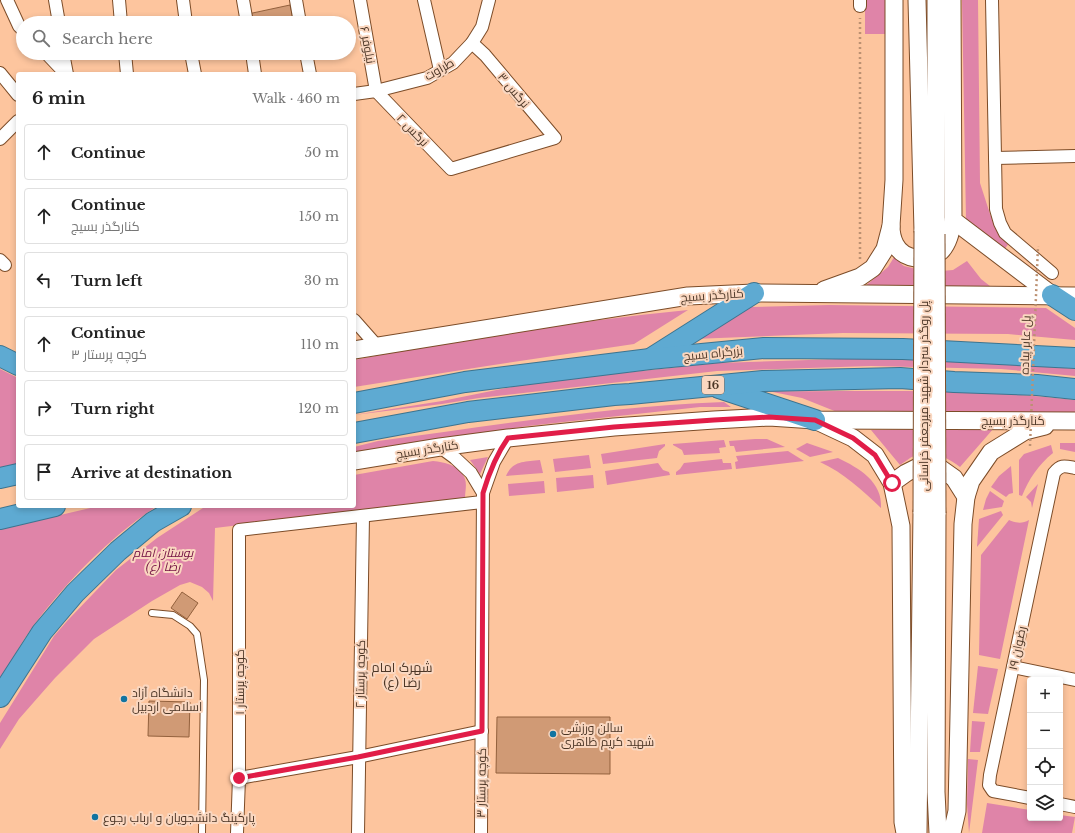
<!DOCTYPE html>
<html lang="en">
<head>
<meta charset="utf-8">
<style>
  body { margin:0; font-family:"Libre Baskerville",Cairo,serif; background:#f6f6f6; color:#222 }
  .controls { position:absolute; right:12px; bottom:12px; display:grid; overflow:hidden; border-radius:4px; box-shadow:0 2px 6px #0003 }
  .controls button { width:36px; height:36px; display:grid; place-items:center; padding:0; border:0; border-bottom:1px solid #e0e0e0; background:#fff; color:#222; font:20px sans-serif }
  .stop { position:absolute; width:12px; height:12px; margin:-9px; border:3px solid #e11d48; border-radius:50%; background:#fff }
  .stop.end { background:#e11d48; border-color:#fff; box-shadow:0 1px 4px #0008 }
  .list { margin:0; padding:0; list-style:none }
  h2 { display:flex; justify-content:space-between; align-items:center; height:52px; margin:0; padding:0 16px; font-size:17px }
  h2 small { font-size:13px; font-weight:400; color:#767676 }
  .list li { display:grid; grid-template-columns:26px 1fr auto; gap:12px; align-items:center; box-sizing:border-box; height:56px; margin:0 8px 8px; padding:0 8px; border:1px solid #e0e0e0; border-radius:4px }
  .list b { display:block; font-size:15px; white-space:nowrap }
  .list p { margin:0; font-size:13px; white-space:nowrap; color:#767676 }
  .list em { font-size:13px; font-style:normal; color:#767676 }
  .icon { flex:none; width:22px; height:22px; fill:none; stroke:currentColor; stroke-width:2; stroke-linecap:round; stroke-linejoin:round }
  .map { position:relative; flex:none; width:1075px; height:833px; overflow:hidden }
  .search { position:absolute; background:#fff; box-shadow:0 2px 6px #0003; left:16px; top:16px; width:340px; height:44px; display:flex; align-items:center; gap:10px; box-sizing:border-box; padding:0 14px; border-radius:22px; color:#767676; font-size:15px }
  .panel { position:absolute; background:#fff; box-shadow:0 2px 6px #0003; left:16px; top:72px; width:340px; height:436px; border-radius:4px }
  .map>svg:first-child { display:block }
  .green { fill:#df84a8 }
  .building { fill:#d09a75; stroke:#93613d }
  .lines { fill:none; stroke-linecap:round; stroke-linejoin:round }
  .service-casing { stroke:#7c4c28; stroke-width:8 }
  .minor-casing { stroke:#7c4c28; stroke-width:14 }
  .secondary-casing { stroke:#7c4c28; stroke-width:19 }
  .trunk-casing { stroke:#3d748f; stroke-width:22 }
  .path { stroke:#bc9172; stroke-width:2.5; stroke-dasharray:2 3; stroke-linecap:butt }
  .service { stroke:#fff; stroke-width:6 }
  .minor { stroke:#fff; stroke-width:12 }
  .secondary { stroke:#fff; stroke-width:17 }
  .trunk { stroke:#5eaad2; stroke-width:20 }
  .secondary-bridge-casing { stroke:#7c4c28; stroke-width:19; stroke-linecap:butt }
  .path-bridge { stroke:#bc9172; stroke-width:2.5; stroke-dasharray:2 3; stroke-linecap:butt }
  .secondary-bridge { stroke:#fff; stroke-width:17 }
  .route { stroke:#e11d48; stroke-width:5 }
  .poi-dot { fill:#1174a1; stroke:#fad7c0; stroke-width:1.5 }
  .labels { text-anchor:middle; dominant-baseline:central; stroke-width:4; stroke-linejoin:round; paint-order:stroke }
  .shield { fill:#fad7c0; stroke:#806654; stroke-width:1 }
  .shield-label { font-size:11px; font-weight:bold; fill:#4c3626 }
  .street-label { font-size:12px; fill:#4c3626; stroke:#fad7c0 }
  .park-label { font-size:12px; font-style:italic; fill:#721042; stroke:#fad7c0 }
  .poi-label { font-size:12px; fill:#4c3626; stroke:#fad7c0; text-anchor:start }
  .neighbourhood-label { font-size:13px; fill:#4c3626; stroke:#fad7c0 }
</style>
</head>
<body>
<div class="map">
<svg width="1075" height="833" viewBox="0 0 1075 833">
  <rect width="100%" height="100%" fill="#fdc59e"/>
  <g class="green">
    <rect x="865" y="0" width="21" height="34"/>
    <polygon points="962,0 978,0 980,183 990,214 995,225 1009,243 1002,253 966,220"/>
    <polygon points="896,254 900,263 904,266 929,272 953,270 967,261 981,279 995,290 864,287 888,267"/>
    <polygon points="829,305 1046,308 1075,328 1075,340 1008,334 843,333 693,339 749,307"/>
    <path d="M688 310 634 344 487 366 354 387V360C465 339 576 321 688 310Z"/>
    <polygon points="871,358 1001,362 1075,369 1075,376 1001,369 871,366 717,371 479,398 442,404 354,415 442,401 536,382 717,363"/>
    <polygon points="0,369 18,378 18,465 0,469"/>
    <path d="M768 391C871 392 973 388 1075 400V414H842L802 398Z"/>
    <path d="M724 402 731 407H700L528 426 354 452V447L378 441C493 426 608 406 724 402Z"/>
    <path d="M994 428 960 467C947 457 930 448 914 456 909 458 905 462 900 465L871 430Z"/>
    <polygon points="755,439 767,439 785,447 736,452 734,446 730,446 729,441"/>
    <polygon points="724,440 726,447 719,448 720,453 684,455 682,450 673,445 673,444"/>
    <polygon points="807,443 833,452 810,457 796,449"/>
    <polygon points="1060,443 1075,443 1075,452 1060,449"/>
    <polygon points="665,444 665,446 659,451 657,458 603,464 601,454"/>
    <path d="M1051 445 1053 453C1038 465 1029 479 1022 496L1019 495V460L1024 454Z"/>
    <polygon points="788,451 804,461 736,469 735,462 738,461 736,456"/>
    <polygon points="589,455 591,468 555,472 553,459"/>
    <polygon points="488,457 480,474 470,460"/>
    <path d="M838 458C859 468 883 482 881 508 862 490 844 473 820 462Z"/>
    <polygon points="722,459 723,463 731,463 732,469 676,475 676,472 680,469 684,463"/>
    <path d="M540 460 543 473 506 476C513 460 525 462 540 460Z"/>
    <path d="M433 461C445 462 461 466 465 479 467 485 465 492 465 498L215 528 213 601 209 593 202 587 190 582 180 585 152 601 94 639 55 678 19 719 0 749V723L54 636 68 620 116 570 157 538 206 506H354V475Z"/>
    <polygon points="658,463 663,470 669,472 670,475 607,485 605,471"/>
    <polygon points="1011,466 1013,493 1009,494 1006,497 991,487 999,476"/>
    <polygon points="593,475 594,488 557,492 556,478"/>
    <polygon points="544,481 545,493 509,496 508,484"/>
    <polygon points="1038,484 1032,508 1031,502 1026,497"/>
    <polygon points="990,491 1004,501 1002,507 983,510 986,499"/>
    <path d="M99 506H157C110 537 68 580 34 625 21 642 11 662 0 680V529Z"/>
    <polygon points="1001,511 1003,515 977,547 979,519"/>
    <path d="M1009 520C1016 523 1022 524 1029 520L1000 659 979 655 981 555Z"/>
    <polygon points="978,666 998,669 988,714 973,713"/>
    <polygon points="972,721 985,722 980,752 970,752"/>
    <polygon points="968,759 978,760 969,833 967,804"/>
    <polygon points="987,803 1030,810 1030,818 1060,818 1060,815 1075,817 1072,833 982,833"/>
  </g>
  <g class="building">
    <polygon points="290,5 294,23 249,23 248,14"/>
    <polygon points="182,592 198,603 187,619 171,608"/>
    <polygon points="149,701 190,702 189,737 148,736"/>
    <polygon points="497,717 610,717 610,774 496,773"/>
  </g>
  <g class="lines">
    <g class="service-casing">
      <polyline id="service" points="152,613 173,615 190,626 197,634 204,680 202,833"/>
    </g>
    <g class="minor-casing">
      <g id="minor">
        <polyline points="7,0 19,26 23,30"/>
        <polyline points="55,0 59,23"/>
        <polyline points="119,0 121,23"/>
        <polyline points="183,0 186,23"/>
        <polyline points="243,0 247,23"/>
        <polyline points="296,0 300,23"/>
        <polyline points="360,0 376,91 451,169 555,138 485,55 472,43"/>
        <polyline points="424,0 440,70"/>
        <polyline points="860,0 860,6"/>
        <polyline points="992,0 996,209 1000,223 1005,233 1052,273"/>
        <polyline points="46,53 66,74"/>
        <polyline points="63,53 67,74"/>
        <polyline points="125,53 127,74"/>
        <polyline points="191,53 195,74"/>
        <polyline points="252,53 255,74"/>
        <polyline points="306,53 310,74"/>
        <polyline points="0,73 18,95"/>
        <polyline points="354,94 376,91 427,78 453,63 472,43 482,27 489,0"/>
        <polyline points="0,139 18,121"/>
        <polyline points="995,158 1075,156"/>
        <polyline points="0,260 5,265"/>
        <polyline points="354,320 377,346"/>
        <polyline points="440,447 455,458 471,473 483,493"/>
        <polyline points="1013,667 1075,680"/>
        <polyline points="239,778 358,757 482,731"/>
        <path d="M1030 798 993 791 989 785 990 775 1054 473C1061 464 1065 466 1075 468"/>
        <polyline points="1060,804 1075,807"/>
        <polyline points="237,833 239,778 239,530 482,502"/>
        <polyline points="358,833 363,516"/>
        <polyline points="481,833 483,493 494,462 508,438"/>
      </g>
    </g>
    <g class="secondary-casing">
      <g id="secondary">
        <polyline points="917,0 923,231"/>
        <polyline points="936,0 936,234"/>
        <polyline points="952,0 953,220 1052,295"/>
        <path d="M891 226C891 233 892 238 895 244 903 260 927 263 941 251 949 243 951 230 953 220"/>
        <polyline points="824,290 860,277 873,268 885,249 891,226 894,180 894,0"/>
        <polyline points="354,350 688,296 754,293 1075,296"/>
        <polyline points="819,422 853,438 875,455 892,483 901,526 903,822 905,833"/>
        <polyline points="354,461 440,447 508,438 614,427 714,420 769,417 815,420 1075,421"/>
        <polyline points="892,483 906,473 922,465 937,466 954,478 966,497"/>
        <polyline points="937,513 936,792 938,833"/>
        <polyline points="918,833 922,512"/>
        <polyline points="952,833 957,811 963,524 966,497 971,481 991,452 1025,431 1045,426"/>
      </g>
    </g>
    <g class="trunk-casing">
      <g id="trunk">
        <polyline points="1052,295 1075,310"/>
        <polyline points="0,356 18,365"/>
        <polyline points="653,357 754,293"/>
        <polyline points="719,388 815,420"/>
        <polyline points="354,403 465,382 650,359 764,348 903,349 1075,358"/>
        <polyline points="354,433 468,412 614,395 630,394 763,381 900,378 954,382 1037,385 1075,389"/>
        <polyline points="0,478 18,474"/>
        <polyline points="0,519 55,506"/>
        <polyline points="0,697 42,632 75,593 118,551 153,522 181,506"/>
      </g>
    </g>
    <polyline class="path" points="860,259 860,18"/>
    <use href="#service" class="service"/>
    <use href="#minor" class="minor"/>
    <use href="#secondary" class="secondary"/>
    <use href="#trunk" class="trunk"/>
    <g class="secondary-bridge-casing">
      <g id="secondary-bridge">
        <polyline points="936,234 937,513"/>
        <polyline points="922,512 923,231"/>
      </g>
    </g>
    <polyline class="path-bridge" points="1030,446 1038,246"/>
    <use href="#secondary-bridge" class="secondary-bridge"/>
  </g>
  <g class="lines">
    <path class="route" d="M239 778 358 757 482 731 483 493C489 473 496 455 508 438L614 427 714 420 769 417 815 420 853 438 875 455 892 483"/>
  </g>
  <g class="poi-dot">
    <circle cx="124" cy="699" r="4"/>
    <circle cx="553" cy="734" r="4"/>
    <circle cx="95" cy="817" r="4"/>
  </g>
  <g class="labels">
    <rect class="shield" x="702" y="376" width="22" height="18" rx="3"/>
    <g class="shield-label">
      <text x="713" y="385">16</text>
    </g>
    <g class="street-label">
      <text transform="translate(368 45) rotate(80)">نیلوفر ۶</text>
      <text transform="translate(439 69) rotate(-30)">طراوت</text>
      <text transform="translate(514 90) rotate(50)">نرگس ۳</text>
      <text transform="translate(413 130) rotate(46)">نرگس ۲</text>
      <text transform="translate(712 295) rotate(-4)">کنارگذر بسیج</text>
      <text transform="translate(1025 345) rotate(-88)">پل عابر پیاده</text>
      <text transform="translate(713 353) rotate(-6)">بزرگراه بسیج</text>
      <text transform="translate(923 396) rotate(-90)">پل روگذر سردار شهید میرجعفر خراسانی</text>
      <text x="1013" y="420">کنارگذر بسیج</text>
      <text transform="translate(427 449) rotate(-9)">کنارگذر بسیج</text>
      <text transform="translate(1017 648) rotate(-78)">رضوان ۱۹</text>
      <text transform="translate(360 674) rotate(-89)">کوچه پرستار ۲</text>
      <text transform="translate(239 682) rotate(-90)">کوچه پرستار ۱</text>
      <text transform="translate(481 783) rotate(-89)">کوچه پرستار ۳</text>
    </g>
    <g class="park-label">
      <text x="163" y="552">بوستان امام<tspan x="163" dy="14">رضا (ع)</tspan></text>
    </g>
    <g class="poi-label">
      <text x="132" y="692">دانشگاه آزاد<tspan x="132" dy="14">اسلامی اردبیل</tspan></text>
      <text x="561" y="727">سالن ورزشی<tspan x="561" dy="14">شهید کریم ظاهری</tspan></text>
      <text x="103" y="817">پارکینگ دانشجویان و ارباب رجوع</text>
    </g>
    <g class="neighbourhood-label">
      <text x="402" y="667">شهرک امام<tspan x="402" dy="15">رضا (ع)</tspan></text>
    </g>
  </g>
</svg>
<div class="controls">
<button>+</button>
<button>−</button>
<button><svg class="icon" aria-label="locate" viewBox="0 0 24 24"><circle cx="12" cy="12" r="6"/><path d="M12 2v4M12 18v4M2 12h4M18 12h4"/></svg></button>
<button><svg class="icon" aria-label="layers" viewBox="0 0 24 24"><path d="M12 4l9 5-9 5-9-5zM3 14l9 5 9-5"/></svg></button>
</div>
<div class="stop" style="left:892px;top:483px"></div>
<div class="stop end" style="left:239px;top:778px"></div>
<div class="search"><svg class="icon" aria-label="search" viewBox="0 0 24 24"><circle cx="10" cy="10" r="6"/><path d="M15 15l6 6"/></svg>Search here</div>
<section class="panel">
<h2>6 min<small>Walk · 460 m</small></h2>
<ul class="list">
<li><svg class="icon" aria-label="ahead" viewBox="0 0 24 24"><path d="M12 20V5M6 11l6-6 6 6"/></svg><div><b>Continue</b></div><em>50 m</em></li>
<li><svg class="icon" aria-label="ahead" viewBox="0 0 24 24"><path d="M12 20V5M6 11l6-6 6 6"/></svg><div><b>Continue</b><p>کنارگذر بسیج</p></div><em>150 m</em></li>
<li><svg class="icon" aria-label="left" viewBox="0 0 24 24"><path d="M17 20v-9H6M10 6l-5 5 5 5"/></svg><div><b>Turn left</b></div><em>30 m</em></li>
<li><svg class="icon" aria-label="ahead" viewBox="0 0 24 24"><path d="M12 20V5M6 11l6-6 6 6"/></svg><div><b>Continue</b><p>کوچه پرستار ۳</p></div><em>110 m</em></li>
<li><svg class="icon" aria-label="right" viewBox="0 0 24 24"><path d="M7 20v-9h11M14 6l5 5-5 5"/></svg><div><b>Turn right</b></div><em>120 m</em></li>
<li><svg class="icon" aria-label="arrive" viewBox="0 0 24 24"><path d="M6 21V4h12l-3 4 3 4H6"/></svg><div><b>Arrive at destination</b></div></li>
</ul>
</section>
</div>
</body>
</html>
